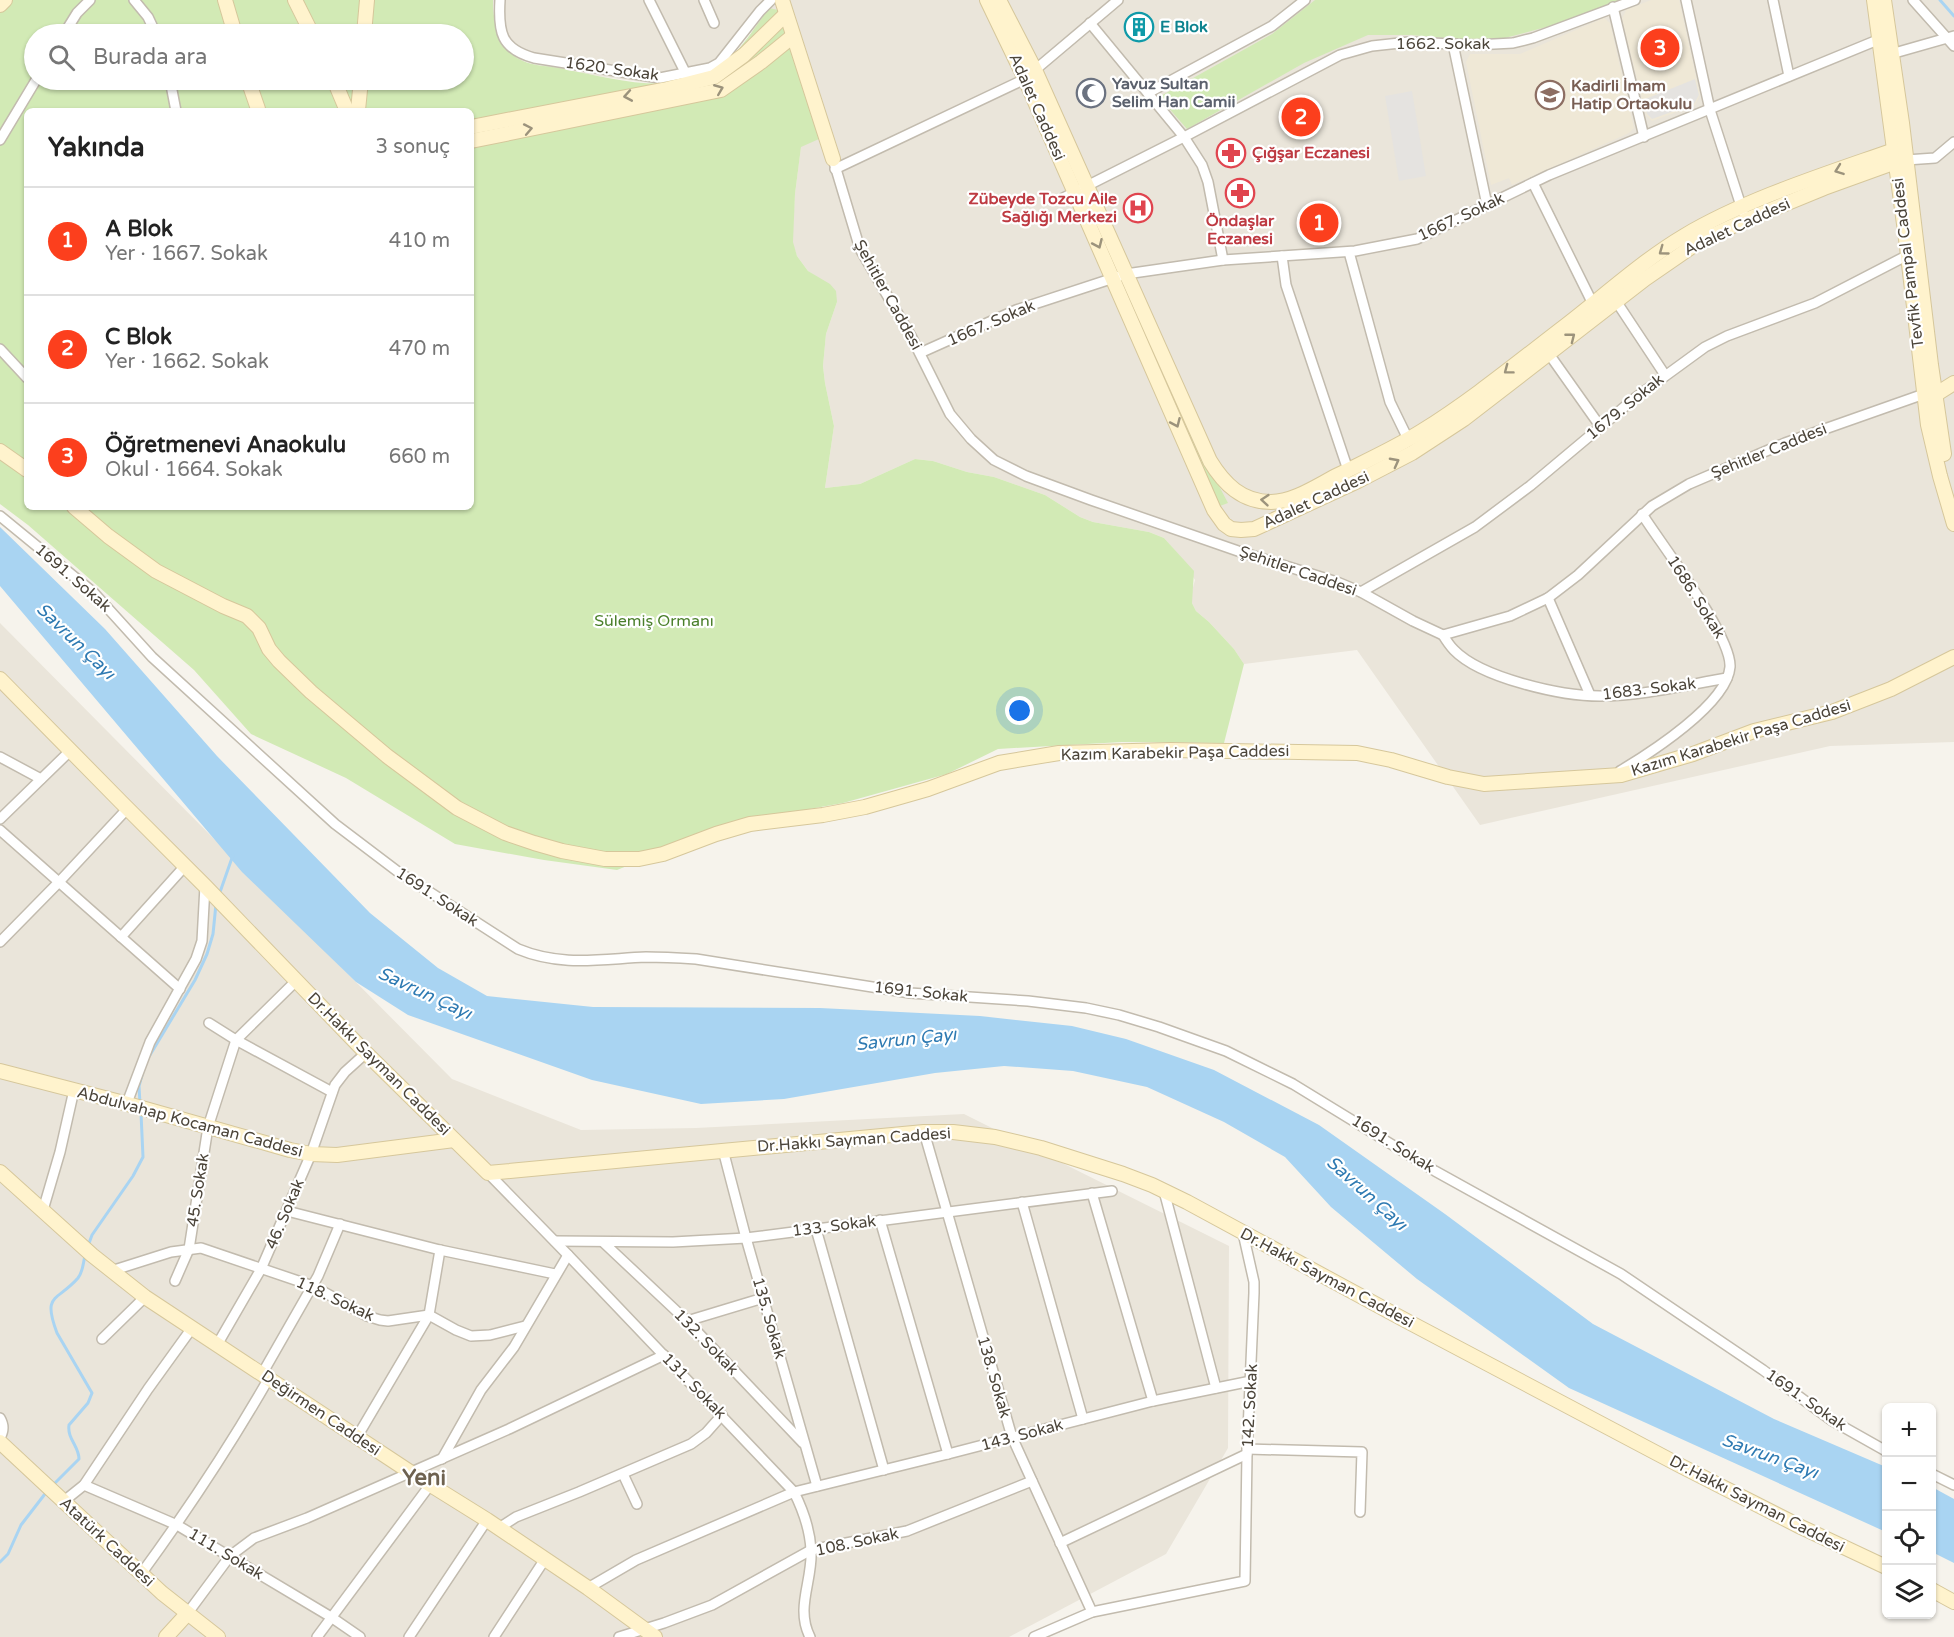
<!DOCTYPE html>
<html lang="tr">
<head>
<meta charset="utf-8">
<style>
  body { margin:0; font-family:"Varela Round",sans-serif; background:#f6f6f6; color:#222 }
  .controls { position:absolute; right:18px; bottom:18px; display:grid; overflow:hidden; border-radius:9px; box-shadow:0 2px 4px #0004 }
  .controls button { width:54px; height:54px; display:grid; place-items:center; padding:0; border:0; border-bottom:2px solid #e0e0e0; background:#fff; color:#222; font:30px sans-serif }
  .you { position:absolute; left:1020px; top:711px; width:21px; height:21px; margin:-15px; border:4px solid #fff; border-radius:50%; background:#1a73e8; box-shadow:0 0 0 9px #1a73e833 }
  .badge { display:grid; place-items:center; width:39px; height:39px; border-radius:50%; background:#fc3f1d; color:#fff; font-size:20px; font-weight:700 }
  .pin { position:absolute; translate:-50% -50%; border:3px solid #fff; box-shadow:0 2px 6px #0006 }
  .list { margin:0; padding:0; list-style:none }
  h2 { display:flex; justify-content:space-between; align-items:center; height:78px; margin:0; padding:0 24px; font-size:26px }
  h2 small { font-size:20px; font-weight:400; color:#767676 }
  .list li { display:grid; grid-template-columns:39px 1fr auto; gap:18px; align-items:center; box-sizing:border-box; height:108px; padding:0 24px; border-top:2px solid #e0e0e0 }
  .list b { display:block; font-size:22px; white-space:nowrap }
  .list p { margin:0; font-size:20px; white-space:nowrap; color:#767676 }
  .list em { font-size:20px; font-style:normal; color:#767676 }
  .icon { flex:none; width:33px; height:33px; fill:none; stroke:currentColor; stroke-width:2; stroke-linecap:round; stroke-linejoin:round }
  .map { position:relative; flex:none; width:1954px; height:1637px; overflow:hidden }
  .search { position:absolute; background:#fff; box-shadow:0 2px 4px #0004; left:24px; top:24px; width:450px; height:66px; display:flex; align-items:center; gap:15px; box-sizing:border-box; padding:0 21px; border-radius:33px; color:#767676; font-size:22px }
  .panel { position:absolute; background:#fff; box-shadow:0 2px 4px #0004; left:24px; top:108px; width:450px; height:402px; border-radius:9px }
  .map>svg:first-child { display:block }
  .residential { fill:#eae5da }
  .education { fill:#efe8d6 }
  .green { fill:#d2eab5; fill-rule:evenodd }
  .parking { fill:#e5e3e0 }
  .water { fill:#a9d4f2 }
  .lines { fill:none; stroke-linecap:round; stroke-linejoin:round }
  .stream { stroke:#a9d4f2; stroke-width:3 }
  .street-casing { stroke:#c2bbae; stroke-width:12 }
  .secondary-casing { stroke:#d6c79b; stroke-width:16 }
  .street { stroke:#fff; stroke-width:9 }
  .secondary { stroke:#fff3cd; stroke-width:14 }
  .oneway { stroke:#9c937c }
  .labels { text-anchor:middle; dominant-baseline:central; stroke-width:4.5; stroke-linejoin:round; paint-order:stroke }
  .culture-label { font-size:16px; font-weight:bold; fill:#0d838f; stroke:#fff; text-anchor:start }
  .street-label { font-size:16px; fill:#4b4439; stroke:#fff }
  .worship-label { font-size:16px; font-weight:bold; fill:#5b616d; stroke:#fff; text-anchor:start }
  .education-label { font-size:16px; font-weight:bold; fill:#785e54; stroke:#fff; text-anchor:start }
  .health-label { font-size:16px; font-weight:bold; fill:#be3a42; stroke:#fff; text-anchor:start }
  .park-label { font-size:16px; fill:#4a7f2a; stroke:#fff }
  .water-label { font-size:18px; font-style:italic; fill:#2e7ab2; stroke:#fff }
  .district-label { font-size:22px; font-weight:bold; fill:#6e6250; stroke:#fff }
</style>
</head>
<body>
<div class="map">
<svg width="1954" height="1637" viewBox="0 0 1954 1637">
  <rect width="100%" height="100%" fill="#f6f3ec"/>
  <g class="residential">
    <polygon points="493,0 1954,0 1954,742 1830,746 1480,825 1357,650 1244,664 1234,649 1209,622 1196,611 1192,603 1192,591 1195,580 1179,555 1164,538 1149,532 1093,522 1080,517 1045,495 994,477 967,472 933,461 915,459 860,484 825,488 834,426 825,383 823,366 826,334 837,302 818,278 808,271 797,256 792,242 795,194 801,146 796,72 777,10 752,31 718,69 674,83 649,83 599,76 535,64 520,60 512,55 503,45 497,30"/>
    <polygon points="0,623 452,1079 581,1130 696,1128 964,1114 1229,1246 1228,1448 1166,1554 1009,1637 0,1637"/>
  </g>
  <g class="education">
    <polygon points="1651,0 1679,0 1700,95 1695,105 1652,121 1646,115 1622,19 1626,10"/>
    <polygon points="1604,18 1610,23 1634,128 1629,133 1512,185 1509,178 1491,185 1466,62 1470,54 1520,54"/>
  </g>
  <g class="green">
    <path d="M0 0H493C493 19 497 41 512 54 526 67 547 65 564 69 599 76 636 86 672 83 686 82 703 75 716 70 732 63 758 23 769 8L778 10 819 139 801 147 795 194 793 242 797 256 808 271 830 284 836 291 837 302 826 334 823 366 825 383 834 426 825 488 860 484 915 459 933 461 967 472 994 477 1045 495 1080 517 1093 522 1149 532 1164 538 1194 571 1192 603 1196 611 1209 622 1234 649 1244 664 1224 743 1122 742 998 749 947 774 843 803 736 822 617 870 544 860 455 844 346 778 251 734 194 670 28 525 0 504ZM34 34H464V80H34ZM27 111H471V507H27Z"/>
    <polygon points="1315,0 1623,0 1550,26 1505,38 1458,39 1411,35 1368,35 1304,63 1187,129 1159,97 1272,34"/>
    <polygon points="1131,299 1191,433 1228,503 1220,506 1129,301"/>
  </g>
  <g class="parking">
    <polygon points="1695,79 1699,95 1694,104 1652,119 1647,114 1643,100"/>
    <polygon points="1412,91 1426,176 1399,181 1385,96"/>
  </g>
  <g class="water">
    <polygon points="0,527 105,629 217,756 370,913 438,968 487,996 593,1007 820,1008 980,1016 1072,1026 1126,1039 1214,1070 1319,1125 1445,1214 1593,1324 1774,1419 1886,1467 1886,1532 1569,1388 1417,1279 1331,1207 1285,1157 1224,1122 1147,1087 1073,1071 1004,1066 935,1073 784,1099 701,1104 592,1080 408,1015 356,982 242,872 0,586"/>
    <polygon points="1932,1487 1954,1499 1954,1563 1932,1552"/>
  </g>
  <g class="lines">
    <g class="stream">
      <polyline points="1940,0 1954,16"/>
      <polyline points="219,895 233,855"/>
      <polyline points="150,1055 195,980 207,954 213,934 216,904"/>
      <polyline points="140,1104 139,1086 142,1075"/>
      <polyline points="88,1246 92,1235 133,1176 143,1157 141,1113"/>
      <path d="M52 1486 79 1459C79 1446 67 1439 69 1425L88 1403 92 1393 57 1333C42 1293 57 1302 78 1278 83 1272 83 1263 85 1256"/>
      <polyline points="0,1562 8,1554 21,1525 48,1490"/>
    </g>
    <g class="street-casing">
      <g id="street">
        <polyline points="134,0 148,17 156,34"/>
        <path d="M500 0C498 32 501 49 534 58L660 78 710 68 719 63 760 11 771 0"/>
        <polyline points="649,0 686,74"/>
        <polyline points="704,0 714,23"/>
        <polyline points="1686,0 1710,110 1743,212"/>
        <polyline points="1773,0 1789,76"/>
        <polyline points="1913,0 1954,46"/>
        <polyline points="1613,7 1644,137"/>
        <polyline points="1090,23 1184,137 1202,165 1208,182 1223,260"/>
        <polyline points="64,34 77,13 90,0"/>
        <polyline points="1453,44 1487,205"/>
        <polyline points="1891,54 1954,36"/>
        <polyline points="1035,70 1118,0"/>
        <polyline points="170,80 176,111"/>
        <polyline points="1148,93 1272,26 1305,0"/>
        <polyline points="0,140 36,80"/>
        <polyline points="833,159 860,249 911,336 950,414 971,439 994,460 1026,476 1091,500 1238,551 1337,582 1361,592 1413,621 1443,635 1510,616 1548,598 1578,575 1652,506 1689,484 1785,443 1924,394"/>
        <polyline points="1906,160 1935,158 1954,142"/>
        <polyline points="835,169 1025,79"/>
        <polyline points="1533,183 1593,304"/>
        <polyline points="1063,198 1184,137 1340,55 1372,46 1409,42 1475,45 1513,43 1533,38 1635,0"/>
        <polyline points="1349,252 1390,402 1408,439"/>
        <polyline points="1282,256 1286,285 1348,470"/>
        <polyline points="1616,301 1665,375"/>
        <polyline points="0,349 27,378"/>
        <polyline points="920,353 1016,310 1126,274 1223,260 1355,251 1417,239 1549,175 1880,39"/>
        <polyline points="1549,354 1600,426"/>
        <path d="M0 516 94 593 152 657 335 824 397 871 518 949C561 967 600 959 646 957 663 957 680 958 696 959L910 993 1028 1001 1086 1008 1119 1015 1159 1027 1226 1051 1293 1084 1435 1171 1621 1274 1763 1370 1831 1420 1886 1451"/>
        <polyline points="1361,592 1475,527 1530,486 1635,398 1705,347 1727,336 1815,303 1908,255"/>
        <polyline points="1548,598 1590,695"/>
        <path d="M1443 635C1446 640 1449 645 1454 650 1481 678 1561 696 1600 696 1642 696 1686 685 1727 678"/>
        <polyline points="0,757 41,779"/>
        <path d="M1620 771C1650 753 1727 704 1730 667 1732 636 1661 544 1642 514"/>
        <polyline points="0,819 70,751"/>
        <polyline points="0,830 180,989"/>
        <polyline points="121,937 185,866"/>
        <polyline points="0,942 59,882 127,809"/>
        <polyline points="209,1023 236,1040 332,1092"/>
        <polyline points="127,1103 150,1042 196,959 202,941 205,886"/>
        <polyline points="924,1132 1012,1437 1092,1612"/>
        <polyline points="723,1150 746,1238 817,1486"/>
        <path d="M488 1173 568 1255 794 1492C803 1510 810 1530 811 1550 813 1580 795 1608 810 1637"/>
        <polyline points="1164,1191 1216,1388"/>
        <polyline points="1092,1193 1153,1401"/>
        <polyline points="1022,1202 1083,1419"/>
        <polyline points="43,1210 60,1152 74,1090"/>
        <polyline points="287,1211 440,1250 555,1274"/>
        <polyline points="880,1220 948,1454"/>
        <polyline points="816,1229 884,1470"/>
        <polyline points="555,1241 673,1242 746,1238 1112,1191"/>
        <polyline points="604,1243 687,1321 803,1443"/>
        <polyline points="111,1271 171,1252 201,1248 313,1286 367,1316 380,1320 388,1321 429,1315 456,1330 471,1336 490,1335 525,1326"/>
        <polyline points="175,1281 189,1249 208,1127 236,1040 296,981"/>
        <polyline points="687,1321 763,1298"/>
        <polyline points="102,1339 145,1297"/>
        <polyline points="217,1345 261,1269 311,1154 335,1085 345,1072 366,1053"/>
        <polyline points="262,1374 318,1276 340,1224"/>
        <path d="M0 1418C4 1425 4 1430 0 1438"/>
        <polyline points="357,1437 429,1315 440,1250"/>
        <polyline points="1247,1449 1362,1452 1360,1512"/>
        <polyline points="442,1459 481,1390 514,1347 568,1255"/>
        <polyline points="623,1474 637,1504"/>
        <polyline points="1932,1474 1954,1485"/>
        <polyline points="84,1485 177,1525 331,1617 360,1637"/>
        <polyline points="64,1501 84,1485 148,1389 192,1328"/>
        <polyline points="499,1528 516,1517 579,1492 691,1444 706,1433 722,1415"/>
        <polyline points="1060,1543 1247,1454"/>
        <path d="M141 1574C187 1511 230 1446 269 1378"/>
        <polyline points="588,1588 636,1560 794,1492 948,1454 1153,1401 1251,1381"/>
        <polyline points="187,1614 230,1556 254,1538 307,1518 509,1429 664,1355"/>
        <polyline points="317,1637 430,1485"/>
        <polyline points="409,1637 487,1520"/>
        <polyline points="494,1637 545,1559"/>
        <polyline points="619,1637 664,1623 712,1605 811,1550 907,1531 1032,1481"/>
        <polyline points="1034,1637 1092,1612 1245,1581 1247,1454 1254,1293 1254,1282 1243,1233"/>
      </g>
    </g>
    <g class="secondary-casing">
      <g id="secondary">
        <polyline points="225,0 235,34"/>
        <polyline points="295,0 312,34"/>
        <polyline points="782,0 833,159"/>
        <polyline points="987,0 1025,79 1214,510 1224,524 1231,529 1241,530 1254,529 1358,481 1412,453 1464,419 1645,279 1700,241 1746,220 1824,188 1896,162"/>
        <path d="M999 0 1035 70 1210 461C1224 484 1242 502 1271 502 1294 502 1318 485 1338 475 1366 461 1395 448 1422 431 1472 400 1518 362 1565 326 1604 296 1642 261 1684 236 1746 199 1826 174 1894 150"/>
        <polyline points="1874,0 1906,239 1928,425 1940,476 1954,524"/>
        <polyline points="1884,0 1902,123 1931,365 1944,454"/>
        <polyline points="0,5 5,0"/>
        <polyline points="364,34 367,0"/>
        <polyline points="248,80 258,109"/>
        <polyline points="334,80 347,111"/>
        <polyline points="358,110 361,80"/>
        <polyline points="471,127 667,89 714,77 744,55 786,14"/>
        <polyline points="471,141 721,90 761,62 793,36"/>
        <polyline points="1935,395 1954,383"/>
        <polyline points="0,451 27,470"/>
        <polyline points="74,507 108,536 156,571 223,606 247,616 259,628 269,649 279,661 311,692 387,756 457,808 505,833 534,843 562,851 605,859 639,859 663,854 716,834 750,824 823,815 865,807 928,789 999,763 1059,753 1170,750 1357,753 1391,760 1448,777 1484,784 1621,775 1693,754 1754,731 1832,712 1891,689 1954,657"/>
        <polyline points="0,679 121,802 205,886 366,1053 488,1173 924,1132 953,1132 995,1137 1041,1148 1123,1174 1152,1185 1187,1202 1403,1319 1681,1466 1801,1527 1886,1567"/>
        <polyline points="0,1071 124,1103 290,1150 311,1154 337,1155 454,1140"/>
        <polyline points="0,1172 92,1255 145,1297 410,1472 487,1520 588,1588 655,1637"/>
        <polyline points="0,1442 162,1593 218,1637"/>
        <polyline points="1932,1590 1954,1602"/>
        <polyline points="166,1637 187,1614"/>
      </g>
    </g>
    <use href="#street" class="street"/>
    <use href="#secondary" class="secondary"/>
  </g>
  <defs><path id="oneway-chevron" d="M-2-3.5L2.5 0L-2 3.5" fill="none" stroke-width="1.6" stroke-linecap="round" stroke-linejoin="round" transform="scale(1.5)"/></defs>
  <g class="oneway">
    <use href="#oneway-chevron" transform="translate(719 89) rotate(-22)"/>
    <use href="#oneway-chevron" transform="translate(628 96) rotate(170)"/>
    <use href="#oneway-chevron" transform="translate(528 129) rotate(-11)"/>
    <use href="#oneway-chevron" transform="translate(1839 170) rotate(160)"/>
    <use href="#oneway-chevron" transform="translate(1098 244) rotate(66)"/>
    <use href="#oneway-chevron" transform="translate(1663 251) rotate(144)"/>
    <use href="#oneway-chevron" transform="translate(1571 337) rotate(-38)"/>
    <use href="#oneway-chevron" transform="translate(1508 370) rotate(143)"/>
    <use href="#oneway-chevron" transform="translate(1176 423) rotate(66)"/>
    <use href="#oneway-chevron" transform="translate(1395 462) rotate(-28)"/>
    <use href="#oneway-chevron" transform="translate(1265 500) rotate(-175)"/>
  </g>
  <defs>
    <g id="building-ring" transform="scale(1.5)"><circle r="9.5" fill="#fff" stroke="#0f9aa8" stroke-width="1.5"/><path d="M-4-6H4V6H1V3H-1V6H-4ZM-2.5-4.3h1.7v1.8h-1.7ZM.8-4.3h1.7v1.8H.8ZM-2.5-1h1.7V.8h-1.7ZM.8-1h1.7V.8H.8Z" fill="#0f9aa8"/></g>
    <g id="mosque-ring" transform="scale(1.5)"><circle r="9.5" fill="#fff" stroke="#6b7280" stroke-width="1.5"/><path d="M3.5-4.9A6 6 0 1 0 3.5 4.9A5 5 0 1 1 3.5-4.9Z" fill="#6b7280"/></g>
    <g id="school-ring" transform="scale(1.5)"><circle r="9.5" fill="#fff" stroke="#8d6e63" stroke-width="1.5"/><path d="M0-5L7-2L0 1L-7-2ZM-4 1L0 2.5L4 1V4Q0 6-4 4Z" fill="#8d6e63"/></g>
    <g id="pharmacy-ring" transform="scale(1.5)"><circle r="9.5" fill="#fff" stroke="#e0444e" stroke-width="1.5"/><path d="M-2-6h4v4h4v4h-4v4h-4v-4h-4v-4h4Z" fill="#e0444e"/></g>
    <g id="hospital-ring" transform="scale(1.5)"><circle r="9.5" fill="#fff" stroke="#e0444e" stroke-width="1.5"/><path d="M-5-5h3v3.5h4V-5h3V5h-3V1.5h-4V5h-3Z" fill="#e0444e"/></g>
  </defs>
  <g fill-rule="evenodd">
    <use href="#building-ring" x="1139" y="27"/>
    <use href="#mosque-ring" x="1091" y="93"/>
    <use href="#school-ring" x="1550" y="95"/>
    <use href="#pharmacy-ring" x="1231" y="153"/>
    <use href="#pharmacy-ring" x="1240" y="193"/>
    <use href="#hospital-ring" x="1138" y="208"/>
  </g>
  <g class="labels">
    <g class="culture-label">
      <text x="1160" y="27">E Blok</text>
    </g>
    <g class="street-label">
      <text x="1443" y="44">1662. Sokak</text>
      <text transform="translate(612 69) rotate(8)">1620. Sokak</text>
      <text transform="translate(1037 107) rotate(66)">Adalet Caddesi</text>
      <text transform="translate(1461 217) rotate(-25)">1667. Sokak</text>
      <text transform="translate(1737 227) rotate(-25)">Adalet Caddesi</text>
      <text transform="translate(1908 263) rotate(-97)">Tevfik Pampal Caddesi</text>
      <text transform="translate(888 295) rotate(61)">Şehitler Caddesi</text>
      <text transform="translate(991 323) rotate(-23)">1667. Sokak</text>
      <text transform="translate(1625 407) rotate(-39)">1679. Sokak</text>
      <text transform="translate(1769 451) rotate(-22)">Şehitler Caddesi</text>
      <text transform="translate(1316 500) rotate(-25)">Adalet Caddesi</text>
      <text transform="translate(1298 571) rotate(19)">Şehitler Caddesi</text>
      <text transform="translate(73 578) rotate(41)">1691. Sokak</text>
      <text transform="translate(1696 597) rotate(58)">1686. Sokak</text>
      <text transform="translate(1649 689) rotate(-7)">1683. Sokak</text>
      <text transform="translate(1741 738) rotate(-17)">Kazım Karabekir Paşa Caddesi</text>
      <text transform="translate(1175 753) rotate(-1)">Kazım Karabekir Paşa Caddesi</text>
      <text transform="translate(437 897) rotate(33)">1691. Sokak</text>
      <text transform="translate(921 992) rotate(6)">1691. Sokak</text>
      <text transform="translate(379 1064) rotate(45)">Dr.Hakkı Sayman Caddesi</text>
      <text transform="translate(190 1122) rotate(15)">Abdulvahap Kocaman Caddesi</text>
      <text transform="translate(854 1140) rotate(-4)">Dr.Hakkı Sayman Caddesi</text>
      <text transform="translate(1393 1144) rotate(32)">1691. Sokak</text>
      <text transform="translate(198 1190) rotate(-81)">45. Sokak</text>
      <text transform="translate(285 1214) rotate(-67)">46. Sokak</text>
      <text transform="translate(834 1226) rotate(-7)">133. Sokak</text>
      <text transform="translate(1327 1278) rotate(28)">Dr.Hakkı Sayman Caddesi</text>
      <text transform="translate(335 1299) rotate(25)">118. Sokak</text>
      <text transform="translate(769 1318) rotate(74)">135. Sokak</text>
      <text transform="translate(706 1342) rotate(46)">132. Sokak</text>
      <text transform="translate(994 1377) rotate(74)">138. Sokak</text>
      <text transform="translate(694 1386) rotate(46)">131. Sokak</text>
      <text transform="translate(1806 1400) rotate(35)">1691. Sokak</text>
      <text transform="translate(1250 1406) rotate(-87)">142. Sokak</text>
      <text transform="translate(321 1413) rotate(34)">Değirmen Caddesi</text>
      <text transform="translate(1022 1435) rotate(-15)">143. Sokak</text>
      <text transform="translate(1757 1504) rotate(27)">Dr.Hakkı Sayman Caddesi</text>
      <text transform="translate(107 1542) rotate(43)">Atatürk Caddesi</text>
      <text transform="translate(857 1542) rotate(-12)">108. Sokak</text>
      <text transform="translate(226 1554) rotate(31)">111. Sokak</text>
    </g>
    <g class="worship-label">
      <text x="1112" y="84">Yavuz Sultan<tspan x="1112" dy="18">Selim Han Camii</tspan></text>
    </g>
    <g class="education-label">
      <text x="1571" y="86">Kadirli İmam<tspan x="1571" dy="18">Hatip Ortaokulu</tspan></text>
    </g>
    <g class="health-label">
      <text x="1252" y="153">Çığşar Eczanesi</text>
      <text x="1117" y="199" text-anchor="end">Zübeyde Tozcu Aile<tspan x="1117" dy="18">Sağlığı Merkezi</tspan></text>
      <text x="1240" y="221" text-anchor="middle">Öndaşlar<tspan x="1240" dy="18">Eczanesi</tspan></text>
    </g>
    <g class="park-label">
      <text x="654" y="621">Sülemiş Ormanı</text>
    </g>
    <g class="water-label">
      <text transform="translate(76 641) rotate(44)">Savrun Çayı</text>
      <text transform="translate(425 993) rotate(25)">Savrun Çayı</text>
      <text transform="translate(906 1039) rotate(-6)">Savrun Çayı</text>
      <text transform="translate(1367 1193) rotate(42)">Savrun Çayı</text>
      <text transform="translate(1770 1456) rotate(20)">Savrun Çayı</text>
    </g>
    <g class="district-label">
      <text x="424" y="1478">Yeni</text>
    </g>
  </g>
</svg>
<div class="controls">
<button>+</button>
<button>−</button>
<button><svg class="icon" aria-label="locate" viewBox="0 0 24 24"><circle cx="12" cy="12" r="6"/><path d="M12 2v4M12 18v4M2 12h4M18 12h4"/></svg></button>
<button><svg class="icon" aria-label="layers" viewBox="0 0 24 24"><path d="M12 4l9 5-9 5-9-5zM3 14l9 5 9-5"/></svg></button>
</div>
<div class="you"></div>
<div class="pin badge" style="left:1319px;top:223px">1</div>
<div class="pin badge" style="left:1301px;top:117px">2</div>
<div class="pin badge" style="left:1660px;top:48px">3</div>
<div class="search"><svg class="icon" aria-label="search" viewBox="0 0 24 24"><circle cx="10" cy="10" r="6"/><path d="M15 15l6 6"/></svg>Burada ara</div>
<section class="panel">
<h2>Yakında<small>3 sonuç</small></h2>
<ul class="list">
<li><span class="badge">1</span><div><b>A Blok</b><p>Yer · 1667. Sokak</p></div><em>410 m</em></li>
<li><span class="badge">2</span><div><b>C Blok</b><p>Yer · 1662. Sokak</p></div><em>470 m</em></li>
<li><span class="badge">3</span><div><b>Öğretmenevi Anaokulu</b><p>Okul · 1664. Sokak</p></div><em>660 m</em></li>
</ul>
</section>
</div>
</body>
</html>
